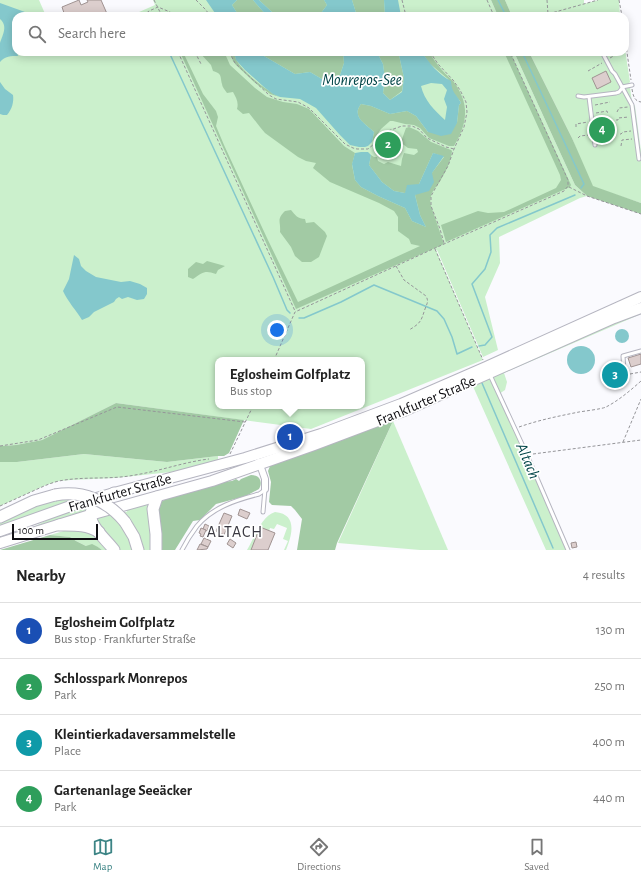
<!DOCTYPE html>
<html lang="en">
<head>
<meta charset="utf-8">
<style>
  body { margin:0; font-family:"Alegreya Sans",sans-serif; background:#f6f6f6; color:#222 }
  .scale { position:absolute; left:12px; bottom:10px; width:86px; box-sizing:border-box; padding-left:4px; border:2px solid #100f13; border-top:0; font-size:11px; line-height:14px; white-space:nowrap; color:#100f13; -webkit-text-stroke:3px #fff; paint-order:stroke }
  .you { position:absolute; left:277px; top:330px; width:14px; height:14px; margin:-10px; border:3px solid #fff; border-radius:50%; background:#1a73e8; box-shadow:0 0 0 6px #1a73e833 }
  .badge { display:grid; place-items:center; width:26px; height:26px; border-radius:50%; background:#3c8485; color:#fff; font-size:13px; font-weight:700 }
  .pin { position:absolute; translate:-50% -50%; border:2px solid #fff; box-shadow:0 1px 4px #0006 }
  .popup { position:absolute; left:215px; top:357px; width:150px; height:52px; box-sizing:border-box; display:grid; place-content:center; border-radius:8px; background:#fff; filter:drop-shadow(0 1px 3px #0005); font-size:13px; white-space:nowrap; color:#767676 }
  .popup b { font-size:15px; color:#222 }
  .popup::after { content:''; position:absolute; left:50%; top:100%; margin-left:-8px; border:8px solid transparent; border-top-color:#fff }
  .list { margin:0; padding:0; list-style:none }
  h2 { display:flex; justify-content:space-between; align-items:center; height:52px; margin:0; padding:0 16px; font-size:17px }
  h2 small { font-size:13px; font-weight:400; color:#767676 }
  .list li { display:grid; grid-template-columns:26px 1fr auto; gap:12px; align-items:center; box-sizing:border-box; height:56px; padding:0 16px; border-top:1px solid #e0e0e0 }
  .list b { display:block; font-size:15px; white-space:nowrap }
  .list p { margin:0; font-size:13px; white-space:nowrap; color:#767676 }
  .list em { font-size:13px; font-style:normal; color:#767676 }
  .icon { flex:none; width:22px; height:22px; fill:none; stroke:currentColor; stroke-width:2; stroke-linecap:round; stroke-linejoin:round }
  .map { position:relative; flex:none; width:641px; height:550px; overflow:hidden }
  .search { position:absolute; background:#fff; box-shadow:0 2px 10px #0003; left:12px; right:12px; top:12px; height:44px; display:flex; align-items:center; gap:10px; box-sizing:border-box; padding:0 14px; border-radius:12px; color:#767676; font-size:15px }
  .sheet { height:276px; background:#fff }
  nav { display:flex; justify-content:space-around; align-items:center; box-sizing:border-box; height:56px; border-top:1px solid #e0e0e0; background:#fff; font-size:11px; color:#767676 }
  nav a { display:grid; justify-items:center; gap:2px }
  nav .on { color:#3c8485 }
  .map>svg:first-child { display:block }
  .green { fill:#cbf0cc; fill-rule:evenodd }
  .forest { fill:#a2caa4 }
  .water { fill:#84c8cc; fill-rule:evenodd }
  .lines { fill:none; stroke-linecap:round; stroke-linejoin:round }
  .stream { stroke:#84c8cc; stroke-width:1.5 }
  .building { fill:#dccecd; stroke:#a09392 }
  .service-casing { stroke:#b5b5c0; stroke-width:5 }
  .minor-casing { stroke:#b5b5c0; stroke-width:8 }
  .primary-casing { stroke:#b5b5c0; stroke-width:12 }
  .motorway-casing { stroke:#b5b5c0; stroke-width:13 }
  .path { stroke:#959599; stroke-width:1; stroke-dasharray:3 2; stroke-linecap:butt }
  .service { stroke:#fff; stroke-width:3 }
  .minor { stroke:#fff; stroke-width:6 }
  .primary { stroke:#fff; stroke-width:10 }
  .motorway { stroke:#fff; stroke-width:11 }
  .motorway-bridge-casing { stroke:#b5b5c0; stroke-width:13; stroke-linecap:butt }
  .motorway-bridge { stroke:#fff; stroke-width:11 }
  .labels { text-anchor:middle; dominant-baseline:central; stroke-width:3.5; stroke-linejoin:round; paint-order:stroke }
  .street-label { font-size:15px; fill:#100f13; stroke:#fff }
  .water-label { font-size:16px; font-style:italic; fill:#014447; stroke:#fff }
  .neighbourhood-label { font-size:16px; letter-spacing:1px; fill:#393841; stroke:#fff }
</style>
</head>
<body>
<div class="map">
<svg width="641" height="550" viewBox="0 0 641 550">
  <rect width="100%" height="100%" fill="#fafafe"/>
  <g class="green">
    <path d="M0 0H39L46 16H16V52H514L575 185 587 196 580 198 499 237 500 263 485 297 498 350 483 357 437 250H436L483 360 311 429 116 403 42 440 16 445 0 446ZM218 360H362V406H218Z"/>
    <polygon points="153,0 491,0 498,16 130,16 155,5"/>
    <polygon points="505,0 584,0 584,4 598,0 619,0 620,16 512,16"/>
    <path d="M625 49 630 82 628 84V87H630C631 93 631 102 635 106L641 151V203L593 187 586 174 572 138 529 52H625Z"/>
    <polygon points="641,308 641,314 504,373 507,382 505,390 499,394 568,550 546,550 471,382"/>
    <polygon points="393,421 448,550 420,550 338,543"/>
    <polygon points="84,454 167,462 218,456 218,461 171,472 115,478 71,480 59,481 46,485 0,506 0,462 17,462"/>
    <path d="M73 499C49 509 25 518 0 526V522L33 506 56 500Z"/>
    <path d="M146 503 150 505 152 550H143L130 521 131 520 124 512H127L126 509 129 508 131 509C137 508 140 505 146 503Z"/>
    <polygon points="88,504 87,508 85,510 86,511 88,509 86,513 0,539 0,537 29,529 58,515"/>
    <path d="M275 512C298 514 292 535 286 550H284L288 541 283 539 287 528 277 524 274 529 270 528 269 531 268 550H247C254 539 261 516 275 512Z"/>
    <path d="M110 513C121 524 129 535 133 550H118L98 523 97 518Z"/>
    <polygon points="74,528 91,532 110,550 102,550 98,547 86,546 76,541 70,537 50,535"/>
  </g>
  <g class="forest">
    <polygon points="237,0 253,0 267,16 239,16 232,5"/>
    <polygon points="259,0 324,0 327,5 321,13 314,16 274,16 272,12"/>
    <polygon points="352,0 384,0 385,16 357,16"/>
    <polygon points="491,0 505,0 512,16 498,16"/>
    <path d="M180 52H183L203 94 216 111 218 117 216 126 224 145 267 238 298 302 420 246 411 244 409 239 398 231V217L394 211 379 203 330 182 313 168 316 163 306 161 298 157 265 133 260 127 249 113 243 114 237 109C239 102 236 98 233 92L227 93C225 90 222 87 222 84 220 75 222 74 213 71L211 65 199 52H222L226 56 230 65 255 88 267 97 283 102 297 104 309 109 344 146 355 153 352 165 355 180 361 187 378 196 405 208 412 221 426 227 420 215 415 195 444 157 433 153 419 184 405 193 394 191 382 182 369 165 371 155 374 157H377L378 161 384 164 388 162 401 166 402 159 404 153 414 155 418 152 417 149 408 148 400 142 402 139 406 128 409 127 418 131 431 142 451 150 452 151C451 162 445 173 439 183 436 187 432 191 431 196 430 199 430 203 431 206L444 244 296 309Z"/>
    <path d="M230 52H234C235 55 235 58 237 61 245 74 267 91 280 97L270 94 254 82 236 65 233 61Z"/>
    <polygon points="260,52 343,52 344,63 340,75 327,82 310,72 295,74 264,56"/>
    <polygon points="377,52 397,52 399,55 404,78 402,91 390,100 383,93 385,79 383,64"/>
    <path d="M422 52H429C432 56 434 61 438 65 442 71 448 76 453 81 470 103 468 123 454 146H449L429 138 420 128 414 125 405 124 393 121H390L381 129 372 142 374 132C366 124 351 117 361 104L371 106 390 114 407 111 416 116 428 132 457 123 459 105 461 103 460 101 453 93 448 79 429 63Z"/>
    <polygon points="504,52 510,52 571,185 570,187 446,242 441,225 478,211 488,213 504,212 556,188 561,180 560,175"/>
    <polygon points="514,52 529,52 572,138 593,186 641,203 641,214 587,196 575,185"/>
    <path d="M291 210C295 215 298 219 305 219L306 223 314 222 325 232 327 236 319 257 311 262H302L295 256 291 247 280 232C281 221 276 220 285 211Z"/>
    <path d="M207 261 225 266 218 270 216 274C205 270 203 272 193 279L188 277V269L196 262 203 264Z"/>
    <polygon points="116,403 244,420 229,453 224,456 218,456 167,462 84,454 17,462 0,462 0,446 16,445 42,440"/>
    <polygon points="393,421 337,543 335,550 297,550 302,519 295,510 291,506 272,505 269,502 271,482 268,471 270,466"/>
    <path d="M251 475C260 475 263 482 259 489L246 496 216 504 200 520 193 521 175 550H159C159 539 154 511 161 502 163 500 167 499 169 497L220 482 232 481 236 479 239 481 241 479Z"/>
    <polygon points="50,535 70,537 76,541 86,546 92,544 98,547 102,550 0,550"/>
  </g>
  <g class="water">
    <polygon points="206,0 237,0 232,5 239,16 217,16"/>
    <polygon points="253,0 259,0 272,12 274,16 267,16"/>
    <polygon points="324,0 352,0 357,16 314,16 321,13 327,5"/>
    <polygon points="384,0 398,0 401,16 385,16"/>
    <path d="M0 3 25 12 33 14 32 16H16V29C11 36 16 44 16 52H17L18 56C11 56 5 56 0 62 0 56 0 48 0 43 3 34 8 26 0 19Z"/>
    <path d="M234 52H260L264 56 295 74 310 72 327 82 340 75 344 63 343 52H377L383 64 385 79 383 93 390 100 402 92 404 78 399 55 397 52H422C429 63 439 75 451 81 452 94 456 93 461 103L459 105 457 123 451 134 441 136 428 132 416 116 407 111 390 114 371 106 361 104C351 117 366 124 374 132L372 142 368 146 365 147H359L350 145 339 134 316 108 300 99 280 97 273 94 264 87 245 70 236 60ZM431 83 442 84 447 90 444 99 447 107 445 120C435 111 424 100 421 86Z"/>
    <path d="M0 82 5 89 13 95C14 102 12 109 7 115H3L0 114Z"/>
    <polygon points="361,152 368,152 371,155 369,165 382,182 394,191 405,193 407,185 419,184 433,153 444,156 432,173 434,182 429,191 415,195 420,215 426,227 412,221 405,208 378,196 361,187 355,180 352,164 355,153"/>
    <path d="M74 255 79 259 81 266 86 271 96 277 121 282 130 281 140 284 147 288V294L144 299 137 300 128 297 122 299 119 297 116 299 114 302 94 312 89 317 82 320C76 310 68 302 63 291L69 279Z"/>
    <circle cx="622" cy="336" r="7"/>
    <circle cx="581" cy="360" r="14"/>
  </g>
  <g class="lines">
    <g class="stream">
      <polyline points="498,0 506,16"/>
      <polyline points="153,15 153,16"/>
      <polyline points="169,52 273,277 287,310 290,313"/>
      <polyline points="522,52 584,184 581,188"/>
      <polyline points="299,318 304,318 341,302 374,285 437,311 444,319 452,337 457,354 472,347"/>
      <polyline points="479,346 485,345 492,337 472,284 485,269 491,252 490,235 497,228 575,195"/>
      <polyline points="482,383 553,548"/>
    </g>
  </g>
  <g class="building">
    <polygon points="79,0 81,5 88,2 87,0 101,0 108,16 92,16 91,15 88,16 65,16 62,7"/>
    <polygon points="606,71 611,82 597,89 592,78"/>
    <polygon points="641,354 641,364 631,367 628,358"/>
    <polygon points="240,509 250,513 247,519 238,515"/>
    <polygon points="224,513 232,516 224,535 216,531"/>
    <polygon points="205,524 209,526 207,531 203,529"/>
    <polygon points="260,527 275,533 268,550 251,550"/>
    <polygon points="201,528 206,530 203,537 200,536 201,534 199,533"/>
    <polygon points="204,538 211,541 208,547 201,544"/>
    <polygon points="230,539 236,543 233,548 227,544"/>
    <polygon points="576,542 577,547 572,548 571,543"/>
    <polygon points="200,544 208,547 207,549 197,550"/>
  </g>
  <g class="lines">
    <g class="service-casing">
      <g id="service">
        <polyline points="602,52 612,71 615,74 632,105 639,159"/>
        <polyline points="622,87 632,85"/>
        <polyline points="578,96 584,97 616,93 619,92 623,87"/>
        <polyline points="589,97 595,145"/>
        <polyline points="490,375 527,455 568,550"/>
        <polyline points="626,376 624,372 623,356 641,351"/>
        <polyline points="263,512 265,489"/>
        <path d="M182 550C186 542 191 534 197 526 213 507 236 500 259 494L262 492 265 489"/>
      </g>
    </g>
    <g class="minor-casing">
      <polyline id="minor" points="259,462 265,479 265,489"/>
    </g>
    <g class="primary-casing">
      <g id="primary">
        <polyline points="0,531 79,503 114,493 245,458 321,434 401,404 486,367 641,297"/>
        <polyline points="0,543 90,515 212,481 314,445 404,411 614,318 641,308"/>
      </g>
    </g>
    <g class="motorway-casing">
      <g id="motorway">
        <polyline points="0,517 34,501 55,495"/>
        <polyline points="125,522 134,537 138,550"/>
        <path d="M59 525C73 525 87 524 99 532"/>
        <path d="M114 550C105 537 78 519 98 503 103 499 109 496 114 493"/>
        <polyline points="156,550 156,534 153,509 157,497"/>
      </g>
    </g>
    <g class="path">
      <polyline points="154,0 162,16"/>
      <polyline points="196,0 206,10 210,16"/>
      <polyline points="402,0 406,16"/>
      <polyline points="487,0 494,16"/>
      <polyline points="547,0 548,14 598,0"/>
      <polyline points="619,0 622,16"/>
      <polyline points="143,16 149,11 158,7 170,12 175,16"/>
      <polyline points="625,39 631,80"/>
      <polyline points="178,52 295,311"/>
      <polyline points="195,52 201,64"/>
      <polyline points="229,52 235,63 269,95 276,99 298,102 309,108 345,144 353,148 357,149 368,149 374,144 379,136 388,131 402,126 412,126 419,129 427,138 446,147 454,149"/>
      <polyline points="430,52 438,64 453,80 460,90 466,102 467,112 464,127 454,149 448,166 431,196 431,206 440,229 444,243"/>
      <polyline points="608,54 613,52"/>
      <polyline points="610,58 619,53"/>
      <polyline points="588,71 602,63"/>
      <path d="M632 89C633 95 634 101 641 102"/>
      <polyline points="595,105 610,102"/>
      <polyline points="617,112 619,108 628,107"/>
      <polyline points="596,113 607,111 608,114"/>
      <polyline points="616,120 618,120 618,118 629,117"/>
      <polyline points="576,127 576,124 588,122"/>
      <polyline points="598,127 604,127 607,124 612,123"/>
      <polyline points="620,134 621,134 623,132 631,131"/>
      <polyline points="599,135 609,134 611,135 613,135"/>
      <polyline points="578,138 580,136 589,135"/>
      <polyline points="621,146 622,140 632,139"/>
      <polyline points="569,187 587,196 641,214"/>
      <polyline points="435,249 483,360"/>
      <path d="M396 266 404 280 426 296C429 302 427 303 425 309 421 321 421 323 409 330"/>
      <polyline points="274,360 295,312 444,244 564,191 568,186 568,180 510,52"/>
      <polyline points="630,374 641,372"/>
      <path d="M519 427C539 420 559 416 579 412 585 411 602 409 606 407 618 401 631 390 641 381"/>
      <polyline points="623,442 641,399"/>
      <polyline points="0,446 38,440 117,407 245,422"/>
      <polyline points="230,454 253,406"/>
      <polyline points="533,454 641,440"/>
      <path d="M0 506C11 501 22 496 33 491 42 487 50 483 59 481 84 476 110 480 135 475 160 471 184 462 209 459"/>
    </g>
    <use href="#service" class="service"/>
    <use href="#minor" class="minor"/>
    <use href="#primary" class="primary"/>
    <use href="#motorway" class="motorway"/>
    <g class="motorway-bridge-casing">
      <path id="motorway-bridge" d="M55 495C83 490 108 501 125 522"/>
    </g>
    <use href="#motorway-bridge" class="motorway-bridge"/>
  </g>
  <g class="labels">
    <g class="street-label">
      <text transform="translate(426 401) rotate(-23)">Frankfurter Straße</text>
      <text transform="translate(120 493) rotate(-16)">Frankfurter Straße</text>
    </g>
    <g class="water-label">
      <text x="362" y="80">Monrepos-See</text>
      <text transform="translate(528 461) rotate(67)">Altach</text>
    </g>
    <g class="neighbourhood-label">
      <text x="235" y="532">ALTACH</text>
    </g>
  </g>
</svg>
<div class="scale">100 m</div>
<div class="you"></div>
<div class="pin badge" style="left:290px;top:437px;background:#1a4fb4">1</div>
<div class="popup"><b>Eglosheim Golfplatz</b>Bus stop</div>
<div class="pin badge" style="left:388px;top:145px;background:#2e9e5b">2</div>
<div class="pin badge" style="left:615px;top:375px;background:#0f9aa8">3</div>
<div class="pin badge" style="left:602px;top:130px;background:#2e9e5b">4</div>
<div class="search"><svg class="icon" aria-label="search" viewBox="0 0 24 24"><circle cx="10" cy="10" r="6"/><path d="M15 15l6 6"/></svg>Search here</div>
</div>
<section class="sheet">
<h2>Nearby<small>4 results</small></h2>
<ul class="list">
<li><span class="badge" style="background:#1a4fb4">1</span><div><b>Eglosheim Golfplatz</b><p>Bus stop · Frankfurter Straße</p></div><em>130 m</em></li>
<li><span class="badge" style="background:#2e9e5b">2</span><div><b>Schlosspark Monrepos</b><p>Park</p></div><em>250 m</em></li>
<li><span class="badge" style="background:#0f9aa8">3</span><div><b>Kleintierkadaversammelstelle</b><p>Place</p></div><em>400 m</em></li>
<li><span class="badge" style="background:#2e9e5b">4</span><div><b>Gartenanlage Seeäcker</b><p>Park</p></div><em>440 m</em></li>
</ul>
</section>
<nav>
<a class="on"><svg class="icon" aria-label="map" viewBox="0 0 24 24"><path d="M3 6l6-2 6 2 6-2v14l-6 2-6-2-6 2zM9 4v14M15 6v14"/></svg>Map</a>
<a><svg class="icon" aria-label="directions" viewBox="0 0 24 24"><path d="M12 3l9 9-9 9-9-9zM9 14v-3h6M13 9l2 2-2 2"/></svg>Directions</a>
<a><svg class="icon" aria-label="saved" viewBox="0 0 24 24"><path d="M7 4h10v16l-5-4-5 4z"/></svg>Saved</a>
</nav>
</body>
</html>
